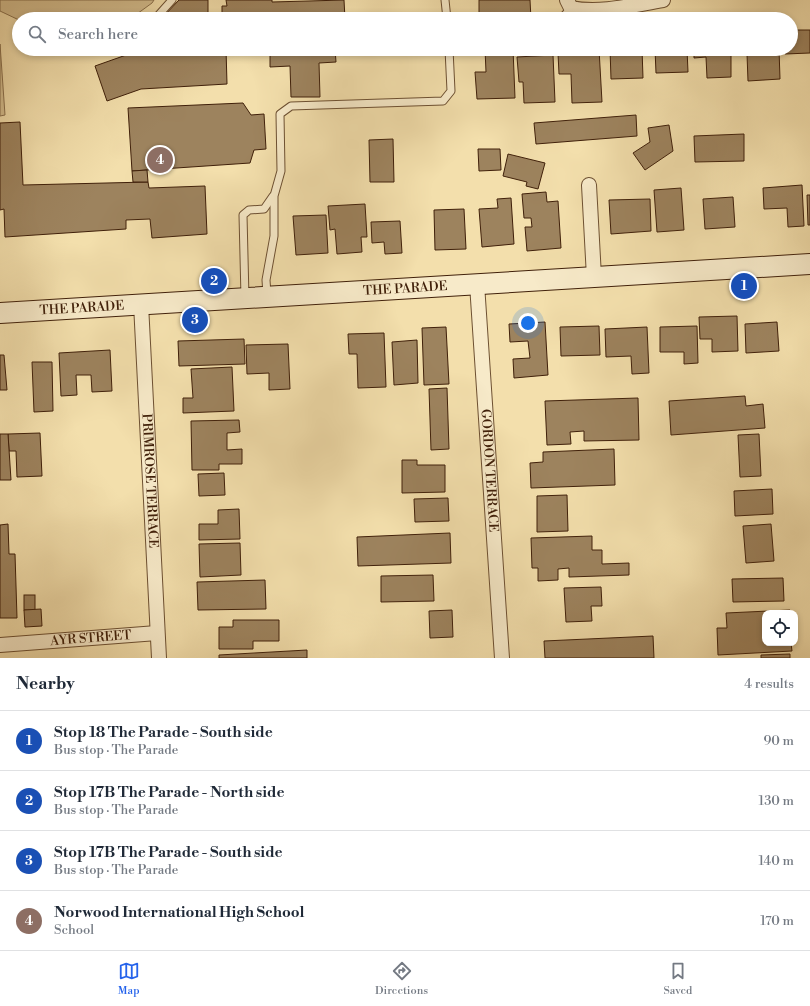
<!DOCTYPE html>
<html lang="en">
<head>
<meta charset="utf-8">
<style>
  body { margin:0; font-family:"Libre Bodoni",serif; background:#f2f2f3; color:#1f2937 }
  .controls { position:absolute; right:12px; bottom:12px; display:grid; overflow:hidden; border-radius:8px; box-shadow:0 2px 6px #0003 }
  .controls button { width:36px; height:36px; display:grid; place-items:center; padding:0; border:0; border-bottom:1px solid #e0e1e3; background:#fff; color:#1f2937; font:20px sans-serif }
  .you { position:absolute; left:528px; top:323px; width:14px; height:14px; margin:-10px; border:3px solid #fff; border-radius:50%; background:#1a73e8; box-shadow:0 0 0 6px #1a73e833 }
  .badge { display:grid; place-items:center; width:26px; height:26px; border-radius:50%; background:#2563eb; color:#fff; font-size:13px; font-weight:700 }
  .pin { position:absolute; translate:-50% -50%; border:2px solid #fff; box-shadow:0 1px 4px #0006 }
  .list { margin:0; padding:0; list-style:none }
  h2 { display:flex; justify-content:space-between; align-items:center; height:52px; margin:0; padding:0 16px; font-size:17px }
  h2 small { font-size:13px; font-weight:400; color:#747a83 }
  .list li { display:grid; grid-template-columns:26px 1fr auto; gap:12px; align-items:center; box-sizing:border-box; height:60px; padding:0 16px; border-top:1px solid #e0e1e3 }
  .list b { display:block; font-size:15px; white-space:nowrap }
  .list p { margin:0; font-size:13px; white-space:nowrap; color:#747a83 }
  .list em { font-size:13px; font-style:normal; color:#747a83 }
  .icon { flex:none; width:22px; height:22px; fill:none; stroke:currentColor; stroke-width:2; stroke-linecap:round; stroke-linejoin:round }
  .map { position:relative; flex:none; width:810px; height:658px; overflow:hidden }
  .search { position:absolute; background:#fff; box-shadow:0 2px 6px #0003; left:12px; right:12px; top:12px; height:44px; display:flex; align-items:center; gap:10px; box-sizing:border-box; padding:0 14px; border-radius:22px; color:#747a83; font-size:15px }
  .sheet { height:292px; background:#fff }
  nav { display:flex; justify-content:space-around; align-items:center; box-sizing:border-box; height:56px; border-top:1px solid #e0e1e3; background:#fff; font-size:11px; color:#747a83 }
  nav a { display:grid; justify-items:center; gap:2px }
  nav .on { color:#2563eb }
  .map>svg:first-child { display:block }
  .green { fill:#d5bf90; stroke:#8a704d }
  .building { fill:#9d835e; stroke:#40200a }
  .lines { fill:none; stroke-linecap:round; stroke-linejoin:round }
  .service-casing { stroke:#6d5032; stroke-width:9 }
  .minor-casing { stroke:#6d5032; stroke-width:16 }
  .secondary-casing { stroke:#40200a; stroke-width:22 }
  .service { stroke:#f7eac9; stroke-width:7 }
  .minor { stroke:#f7eac9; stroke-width:14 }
  .secondary { stroke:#f7eac9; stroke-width:20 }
  .labels { text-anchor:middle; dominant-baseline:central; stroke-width:3; stroke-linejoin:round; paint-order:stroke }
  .street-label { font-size:13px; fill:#40200a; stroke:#f7eac9 }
</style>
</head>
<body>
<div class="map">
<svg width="810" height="658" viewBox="0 0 810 658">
  <rect width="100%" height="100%" fill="#f3dfac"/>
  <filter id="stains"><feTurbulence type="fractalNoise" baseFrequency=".005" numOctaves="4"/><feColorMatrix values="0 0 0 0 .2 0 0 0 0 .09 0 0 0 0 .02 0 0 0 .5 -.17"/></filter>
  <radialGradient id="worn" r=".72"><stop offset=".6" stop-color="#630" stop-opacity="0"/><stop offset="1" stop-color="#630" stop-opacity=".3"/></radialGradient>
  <g class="green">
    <polygon points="0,0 154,0 152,3 130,19 19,20 0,11"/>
    <polygon points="0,44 5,115 0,116"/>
  </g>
  <g class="building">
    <polygon points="179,0 208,0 208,19 161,19"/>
    <polygon points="226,0 272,0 272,2 344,0 345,19 222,19 222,6 227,6"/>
    <polygon points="479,0 530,0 531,19 479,19"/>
    <polygon points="791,30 810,30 810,53 785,54 785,49 791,49"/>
    <polygon points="134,49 226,49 227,84 141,89 107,101 95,66 129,54"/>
    <polygon points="270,49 335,49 336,62 319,63 320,97 291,97 290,66 270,67"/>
    <polygon points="485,49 513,49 515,98 477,99 475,72 486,72"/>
    <polygon points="584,49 599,49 602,102 572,103 571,74 559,74 558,53 585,52"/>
    <polygon points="610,49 642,49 643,78 611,79"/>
    <polygon points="655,49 687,49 688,72 656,73"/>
    <polygon points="694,49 731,49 731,77 707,78 706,57 694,58"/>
    <polygon points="738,49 779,49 780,79 748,81 747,54 738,55"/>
    <polygon points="553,55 555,102 524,103 523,82 519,82 517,57"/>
    <polygon points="243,103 251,115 264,114 266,149 254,150 250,163 132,171 128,108"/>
    <polygon points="636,115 637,136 536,144 534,123"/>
    <polygon points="20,122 23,185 148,182 149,188 205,186 207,234 152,238 150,219 126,220 126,229 5,237 4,209 0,210 0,123"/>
    <polygon points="669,125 673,151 645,170 633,153 650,142 648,128"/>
    <polygon points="744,134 744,161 695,162 694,136"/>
    <polygon points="393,139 394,182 370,182 369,140"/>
    <polygon points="478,149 500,149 501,170 479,171"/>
    <polygon points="508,154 545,163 538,189 526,186 527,182 503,176"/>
    <polygon points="147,170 148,182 133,182 132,171"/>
    <polygon points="802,185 804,226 788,227 787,208 764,209 763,188"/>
    <polygon points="681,188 684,230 657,232 654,190"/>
    <polygon points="546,192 547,202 558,201 561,248 527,251 525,227 532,227 531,218 524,218 522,194"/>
    <polygon points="807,195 810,195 810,225 808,225"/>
    <polygon points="733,197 735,227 705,229 703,199"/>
    <polygon points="511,198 514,244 482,247 479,209 498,208 497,199"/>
    <polygon points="650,199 651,231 611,234 609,200"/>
    <polygon points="365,204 367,237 361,237 362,252 337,254 335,229 330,230 328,206"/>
    <polygon points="464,209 466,249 435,250 434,210"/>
    <polygon points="326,215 328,253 296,255 293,216"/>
    <polygon points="400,221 402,253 385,254 384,242 372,243 371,222"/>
    <polygon points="737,316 738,351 712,352 712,339 700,339 699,317"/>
    <polygon points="545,322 548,375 514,378 513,359 530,358 528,341 510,342 509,324"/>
    <polygon points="777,322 779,351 746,353 745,324"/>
    <polygon points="599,326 600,355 561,356 560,327"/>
    <polygon points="697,326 698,363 684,364 684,352 660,352 660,327"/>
    <polygon points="446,327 449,384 424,385 422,328"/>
    <polygon points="647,327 649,373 632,374 631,356 606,357 605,329"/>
    <polygon points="384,333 386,387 358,388 357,354 349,354 348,334"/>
    <polygon points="244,339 245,364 179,366 178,341"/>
    <polygon points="417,340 418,383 394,385 392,342"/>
    <polygon points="288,344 290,389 269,390 269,373 247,374 246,345"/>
    <polygon points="110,350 112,391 92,392 91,375 76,375 77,395 61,396 59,353"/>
    <polygon points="0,355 4,355 7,390 0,390"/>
    <polygon points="32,362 52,362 53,411 34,412"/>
    <polygon points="232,367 234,411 183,413 183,398 193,398 191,369"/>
    <polygon points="447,388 449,449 431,450 429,389"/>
    <polygon points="745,396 746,406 763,404 765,428 671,435 669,401"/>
    <polygon points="638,398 639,440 584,441 584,431 570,432 571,444 547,445 545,401"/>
    <polygon points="239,420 240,432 227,433 227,450 242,449 242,464 219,464 219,470 192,470 191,421"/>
    <polygon points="40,433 42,476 17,477 16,451 9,451 8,434"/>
    <polygon points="0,434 8,434 11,480 0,480"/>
    <polygon points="759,434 761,476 740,477 738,435"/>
    <polygon points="614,449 615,485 531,488 530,463 543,462 543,452"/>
    <polygon points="402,460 417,460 417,465 445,465 445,492 402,493"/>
    <polygon points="224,473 225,495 199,496 198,474"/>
    <polygon points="772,489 773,514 735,516 734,491"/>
    <polygon points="567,495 568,531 537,532 537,496"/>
    <polygon points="448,498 449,521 415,522 414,499"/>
    <polygon points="239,509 240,539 199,540 199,524 218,524 218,510"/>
    <polygon points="8,524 9,554 15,554 17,618 0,618 0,525"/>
    <polygon points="771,524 774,561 746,563 743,526"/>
    <polygon points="450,533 451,563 358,566 357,537"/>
    <polygon points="592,536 592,550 602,550 602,564 629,563 629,575 569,577 569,568 558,569 558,580 538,581 538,568 532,568 531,538"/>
    <polygon points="240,543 241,575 200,577 199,544"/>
    <polygon points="433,575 434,601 381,602 381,576"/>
    <polygon points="783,578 784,601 733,602 732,579"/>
    <polygon points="265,580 266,609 198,610 197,582"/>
    <polygon points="601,587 602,606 591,606 592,621 566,622 564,588"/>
    <rect x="24" y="595" width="11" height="15"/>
    <polygon points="41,609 42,626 25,627 24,610"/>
    <polygon points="452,610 453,637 430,638 429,611"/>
    <polygon points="790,610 790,613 765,613 765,643 791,643 792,651 718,655 717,628 727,628 726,613"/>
    <polygon points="233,620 279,620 279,641 253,641 253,649 219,649 219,627 233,627"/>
    <polygon points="653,636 654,658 545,658 544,641"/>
    <polygon points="307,650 307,658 219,658 219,655"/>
    <polygon points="790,654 790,658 761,658 761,655"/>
  </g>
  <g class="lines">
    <g class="service-casing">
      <g id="service">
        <polyline points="445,0 447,19"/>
        <polyline points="155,19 172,0"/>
        <polyline points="561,19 571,8"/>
        <polyline points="267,295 266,280 274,236 274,196 281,171 280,114 291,106 443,101 451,91 449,49"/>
        <polyline points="245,298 243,215 249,210 264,209 273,196"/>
      </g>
    </g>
    <g class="minor-casing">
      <g id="minor">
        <path d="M567 0 571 8C601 14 633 5 663 0"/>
        <polyline points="589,185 594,277"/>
        <path id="s1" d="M477 284 502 658"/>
        <path id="s2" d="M141 304 159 658"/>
        <path id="s3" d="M0 645 157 633"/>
      </g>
    </g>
    <g class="secondary-casing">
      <g id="secondary">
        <path id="s4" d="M0 313 810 264"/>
      </g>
    </g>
    <use href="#service" class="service"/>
    <use href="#minor" class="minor"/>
    <use href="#secondary" class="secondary"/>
  </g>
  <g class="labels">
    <g class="street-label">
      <text stroke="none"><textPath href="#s4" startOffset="406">THE PARADE</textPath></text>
      <text stroke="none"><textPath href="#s4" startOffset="82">THE PARADE</textPath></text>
      <text stroke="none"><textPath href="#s1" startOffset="187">GORDON TERRACE</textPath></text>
      <text stroke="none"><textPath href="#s2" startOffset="177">PRIMROSE TERRACE</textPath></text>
      <text stroke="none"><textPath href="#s3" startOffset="91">AYR STREET</textPath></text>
    </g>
  </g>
  <rect width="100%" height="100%" filter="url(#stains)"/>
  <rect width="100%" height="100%" fill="url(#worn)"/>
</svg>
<div class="controls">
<button><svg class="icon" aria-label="locate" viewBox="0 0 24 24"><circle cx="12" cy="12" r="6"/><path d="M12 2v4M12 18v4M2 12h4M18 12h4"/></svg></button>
</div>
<div class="you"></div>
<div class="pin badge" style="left:744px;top:286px;background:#1a4fb4">1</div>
<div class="pin badge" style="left:214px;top:281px;background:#1a4fb4">2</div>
<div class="pin badge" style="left:195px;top:320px;background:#1a4fb4">3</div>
<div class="pin badge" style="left:160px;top:160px;background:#8d6e63">4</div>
<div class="search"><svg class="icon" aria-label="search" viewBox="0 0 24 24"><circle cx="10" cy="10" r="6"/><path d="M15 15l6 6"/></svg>Search here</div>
</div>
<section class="sheet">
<h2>Nearby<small>4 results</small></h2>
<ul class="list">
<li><span class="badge" style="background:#1a4fb4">1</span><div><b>Stop 18 The Parade - South side</b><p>Bus stop · The Parade</p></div><em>90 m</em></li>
<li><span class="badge" style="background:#1a4fb4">2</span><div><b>Stop 17B The Parade - North side</b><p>Bus stop · The Parade</p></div><em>130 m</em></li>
<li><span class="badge" style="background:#1a4fb4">3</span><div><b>Stop 17B The Parade - South side</b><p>Bus stop · The Parade</p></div><em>140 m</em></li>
<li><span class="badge" style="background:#8d6e63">4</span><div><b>Norwood International High School</b><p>School</p></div><em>170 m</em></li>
</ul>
</section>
<nav>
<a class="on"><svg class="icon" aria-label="map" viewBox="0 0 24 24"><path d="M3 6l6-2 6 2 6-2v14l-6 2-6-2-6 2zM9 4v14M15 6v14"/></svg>Map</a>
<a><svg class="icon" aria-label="directions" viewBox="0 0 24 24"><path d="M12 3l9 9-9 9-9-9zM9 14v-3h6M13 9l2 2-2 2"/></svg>Directions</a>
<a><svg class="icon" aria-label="saved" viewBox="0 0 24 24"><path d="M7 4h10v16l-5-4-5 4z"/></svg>Saved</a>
</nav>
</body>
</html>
